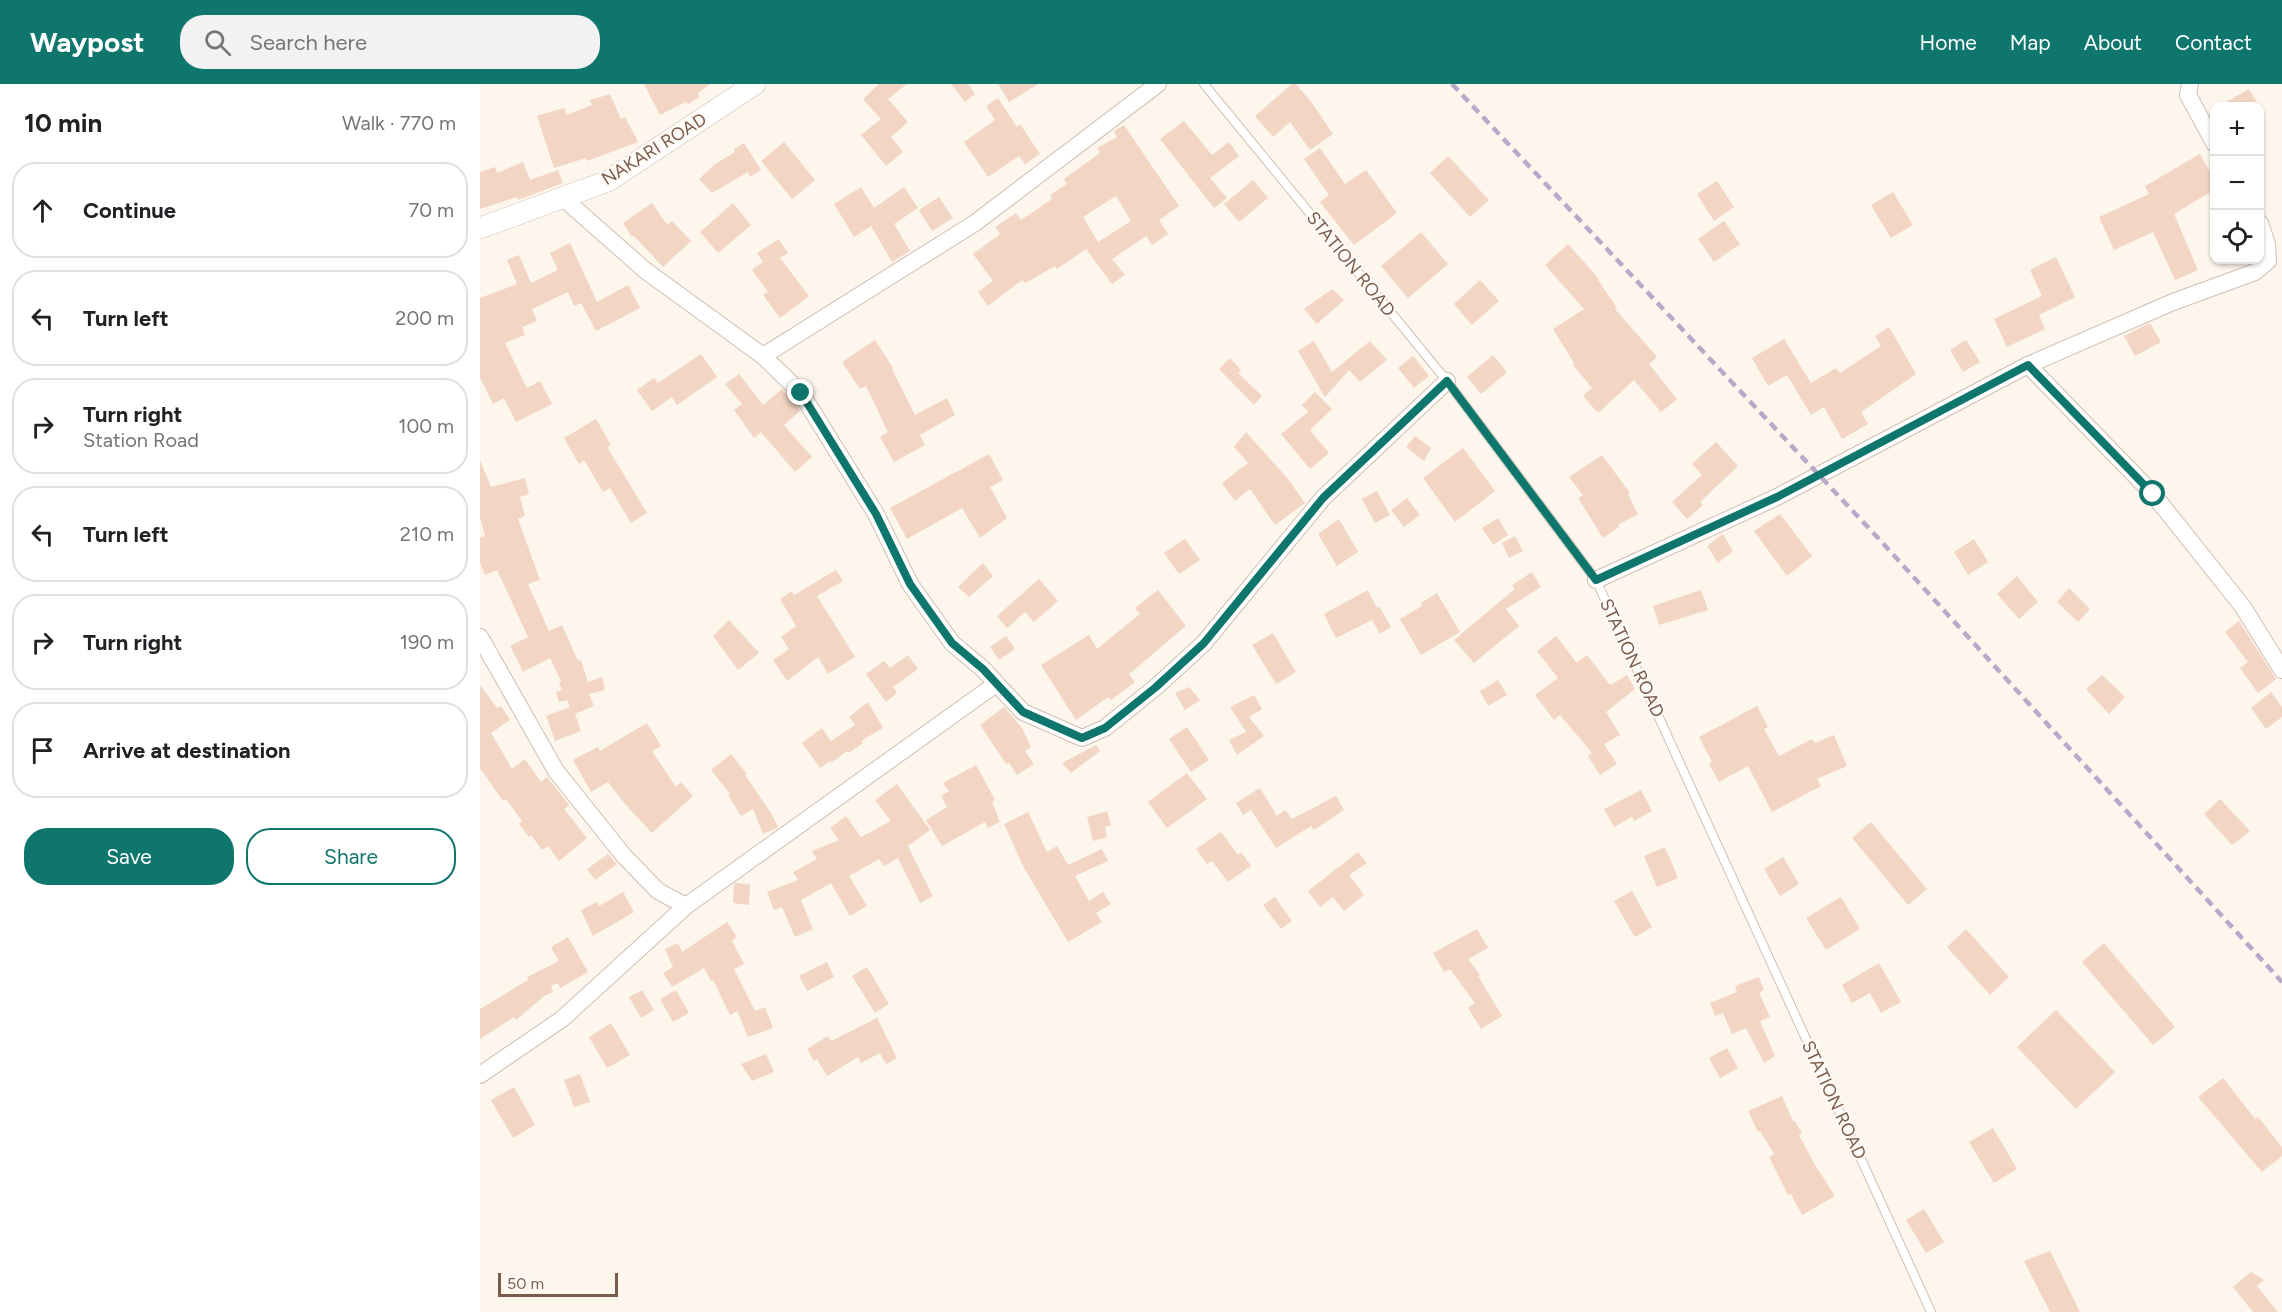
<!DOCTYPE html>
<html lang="en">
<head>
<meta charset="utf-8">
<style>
  body { margin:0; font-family:Figtree,sans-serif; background:#f2f2f2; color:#202124 }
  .controls { position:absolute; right:18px; top:18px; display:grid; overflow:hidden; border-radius:12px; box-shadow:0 2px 4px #0004 }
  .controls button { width:54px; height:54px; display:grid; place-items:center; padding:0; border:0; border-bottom:2px solid #e0e0e0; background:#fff; color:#202124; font:30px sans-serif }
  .scale { position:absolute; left:18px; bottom:15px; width:120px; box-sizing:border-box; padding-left:6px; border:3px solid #7a5c4d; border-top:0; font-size:16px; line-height:21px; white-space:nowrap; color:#7a5c4d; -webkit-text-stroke:4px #fffaf3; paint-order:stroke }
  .stop { position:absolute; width:18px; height:18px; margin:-14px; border:4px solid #0f766e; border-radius:50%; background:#fff }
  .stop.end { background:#0f766e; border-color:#fff; box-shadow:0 2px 6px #0008 }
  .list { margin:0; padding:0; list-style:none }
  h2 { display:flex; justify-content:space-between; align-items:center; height:78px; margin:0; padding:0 24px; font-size:26px }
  h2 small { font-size:20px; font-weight:400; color:#757577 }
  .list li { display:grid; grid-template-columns:39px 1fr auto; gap:18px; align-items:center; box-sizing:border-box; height:96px; margin:0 12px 12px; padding:0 12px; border:2px solid #e0e0e0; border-radius:24px }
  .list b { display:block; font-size:22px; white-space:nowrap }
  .list p { margin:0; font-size:20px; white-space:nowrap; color:#757577 }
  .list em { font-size:20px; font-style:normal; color:#757577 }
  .actions { display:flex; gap:12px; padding:18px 24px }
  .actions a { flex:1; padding:14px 0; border:2px solid #0f766e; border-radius:24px; text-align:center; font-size:21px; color:#0f766e }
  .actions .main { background:#0f766e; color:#fff }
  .icon { flex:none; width:33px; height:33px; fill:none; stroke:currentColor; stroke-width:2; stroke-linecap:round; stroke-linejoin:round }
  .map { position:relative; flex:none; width:1802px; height:1228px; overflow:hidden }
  header { display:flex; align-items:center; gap:36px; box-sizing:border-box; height:84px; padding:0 30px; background:#0f766e; color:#fff }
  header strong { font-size:28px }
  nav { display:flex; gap:33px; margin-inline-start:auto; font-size:21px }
  .search { width:420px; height:54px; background:#f2f2f2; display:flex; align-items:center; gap:15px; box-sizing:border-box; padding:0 21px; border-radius:24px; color:#757577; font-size:22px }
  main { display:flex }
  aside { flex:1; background:#fff }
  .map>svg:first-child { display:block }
  .building { fill:#f3d5c3; fill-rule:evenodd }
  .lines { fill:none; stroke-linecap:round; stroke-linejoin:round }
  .service-casing { stroke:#d1beb0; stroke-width:10 }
  .minor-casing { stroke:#d1beb0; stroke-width:18 }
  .tertiary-casing { stroke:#d1beb0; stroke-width:22 }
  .service { stroke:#fff; stroke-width:8 }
  .minor { stroke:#fff; stroke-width:16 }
  .tertiary { stroke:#fff; stroke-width:21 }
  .rail { stroke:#b9a8c9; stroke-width:4.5; stroke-dasharray:9 6; stroke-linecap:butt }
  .route { stroke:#0f766e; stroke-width:8 }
  .labels { text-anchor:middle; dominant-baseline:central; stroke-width:4.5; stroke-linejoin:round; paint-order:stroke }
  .street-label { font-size:18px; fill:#7a5c4d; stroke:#fffaf3 }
</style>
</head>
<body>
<header>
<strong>Waypost</strong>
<div class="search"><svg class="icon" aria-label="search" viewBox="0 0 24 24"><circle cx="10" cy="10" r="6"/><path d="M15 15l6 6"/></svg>Search here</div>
<nav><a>Home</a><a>Map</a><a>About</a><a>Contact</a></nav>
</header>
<main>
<aside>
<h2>10 min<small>Walk · 770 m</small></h2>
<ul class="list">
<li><svg class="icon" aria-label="ahead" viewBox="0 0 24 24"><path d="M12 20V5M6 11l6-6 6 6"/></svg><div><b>Continue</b></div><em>70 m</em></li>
<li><svg class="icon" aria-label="left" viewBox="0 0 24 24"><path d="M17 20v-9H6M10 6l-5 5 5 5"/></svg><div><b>Turn left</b></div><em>200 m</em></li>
<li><svg class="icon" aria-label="right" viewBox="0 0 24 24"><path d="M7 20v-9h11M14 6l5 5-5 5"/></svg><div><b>Turn right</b><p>Station Road</p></div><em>100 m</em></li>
<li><svg class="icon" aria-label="left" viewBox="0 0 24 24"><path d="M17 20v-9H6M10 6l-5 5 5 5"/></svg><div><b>Turn left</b></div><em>210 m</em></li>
<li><svg class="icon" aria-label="right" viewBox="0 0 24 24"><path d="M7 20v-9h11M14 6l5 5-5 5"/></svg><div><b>Turn right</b></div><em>190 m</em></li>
<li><svg class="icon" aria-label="arrive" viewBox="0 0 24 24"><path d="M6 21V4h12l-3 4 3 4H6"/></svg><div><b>Arrive at destination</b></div></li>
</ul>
<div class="actions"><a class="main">Save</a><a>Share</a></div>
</aside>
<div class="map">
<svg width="1802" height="1228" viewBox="0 0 1802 1228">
  <rect width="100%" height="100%" fill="#fdf6ec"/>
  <g class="building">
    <polygon points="164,0 230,0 218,9 220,13 208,20 206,18 180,31"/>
    <polygon points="399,0 427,0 408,15 428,38 411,53 423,68 406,82 381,51 401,35 383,15"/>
    <polygon points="471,0 488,0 495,10 485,18"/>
    <polygon points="518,0 558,0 529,18"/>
    <polygon points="812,0 816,0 832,19 853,50 830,66 810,38 793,53 775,32"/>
    <polygon points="1769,5 1777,18 1769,22 1739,22"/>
    <polygon points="130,10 141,35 145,33 158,58 107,77 106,74 74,84 57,32 84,24 87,31 112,21 110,16"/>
    <polygon points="518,14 537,43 540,40 560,70 545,80 539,72 508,93 484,58 515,36 506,22"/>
    <polygon points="704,37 732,71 749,58 759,72 730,94 747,114 734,124 680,55"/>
    <path d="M644 41 699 122 679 136 688 150 672 161 666 152 632 175 645 191 632 200 606 165 577 185 575 182 545 199 542 196 508 222 498 208 513 197 493 170 520 150 515 143 536 129 541 136 572 115 570 111 587 100 584 95 620 69 617 64 637 53 634 47ZM636 112 651 137 618 158 603 133Z"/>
    <polygon points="304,58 335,96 312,115 281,77"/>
    <polygon points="264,59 281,86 270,93 268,88 232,109 219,95 235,80 255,68 254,65"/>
    <polygon points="840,64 865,100 886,86 917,129 874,161 840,118 849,111 824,75"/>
    <polygon points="1720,70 1734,95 1734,106 1694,130 1718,186 1695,196 1673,148 1634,166 1619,133 1669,110 1665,102"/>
    <polygon points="968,72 1009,116 990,133 950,89"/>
    <polygon points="43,78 50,96 78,86 83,99 38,116 37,113 0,125 0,88 15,83 17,89"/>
    <polygon points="773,96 788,114 759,138 744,120"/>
    <polygon points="1237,97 1254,123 1234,137 1217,110"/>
    <polygon points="381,103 394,124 424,103 438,124 414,140 430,167 412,178 391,142 374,153 354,120"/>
    <polygon points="1413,108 1433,141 1411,154 1391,121"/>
    <polygon points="459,113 473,134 452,147 439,126"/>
    <polygon points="172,119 187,141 192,137 211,157 183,183 154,152 152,153 143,139"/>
    <polygon points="253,119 271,141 238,169 220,148"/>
    <polygon points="1244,137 1260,160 1234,178 1218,155"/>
    <polygon points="941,148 968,180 928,214 901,182"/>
    <polygon points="299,155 308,169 300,174 329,212 300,234 283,211 288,208 272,186 283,178 277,169"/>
    <polygon points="90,159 117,218 148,201 160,224 116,247 101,219 94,222 88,208 52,225 57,237 42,243 45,251 25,259 47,304 60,297 72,320 36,338 24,314 13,320 0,294 0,214 37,200 27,176 39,171 51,199 78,186 70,169"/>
    <polygon points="1088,160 1119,195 1118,196 1137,224 1135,225 1177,273 1169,280 1197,315 1181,328 1154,296 1118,329 1103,312 1112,304 1093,281 1094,279 1073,245 1104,225 1065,181"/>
    <polygon points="1576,173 1595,213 1559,231 1565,245 1527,263 1514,235 1562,212 1550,186"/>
    <polygon points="1000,196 1019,217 992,241 974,220"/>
    <polygon points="852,205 864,216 837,240 824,225"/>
    <polygon points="1670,239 1681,258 1655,272 1644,252"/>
    <polygon points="1409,243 1436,290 1381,328 1388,340 1362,355 1344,323 1331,331 1307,291 1288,302 1272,274 1304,255 1331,299 1356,284 1360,289 1401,262 1395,252"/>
    <polygon points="395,256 413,284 412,285 435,331 467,314 475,331 440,351 445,361 414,378 400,353 408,348 386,302 380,305 362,278"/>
    <polygon points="1486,256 1500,278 1483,288 1470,266"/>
    <polygon points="834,257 852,288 890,257 907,276 880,298 869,286 845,313 818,267"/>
    <polygon points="221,270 237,293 197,321 192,313 172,327 157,306 174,294 178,299"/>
    <polygon points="1013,271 1027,288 1001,310 987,293"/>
    <polygon points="933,272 949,292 934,304 918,284"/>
    <polygon points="750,274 761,286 758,289 782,312 774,321 739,285"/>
    <polygon points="259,290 283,321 302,305 313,316 320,327 304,341 332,373 315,388 281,348 274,354 254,326 262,320 245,300"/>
    <polygon points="835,308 852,325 830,346 849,369 830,385 801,350 828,328 822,321"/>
    <polygon points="116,335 131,361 127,363 167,429 151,439 130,404 123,408 104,376 99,380 84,354"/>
    <polygon points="766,348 808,395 825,419 795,441 770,405 755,417 742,399 768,379 754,363"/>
    <polygon points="935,352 951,364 944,377 926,363"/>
    <polygon points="1236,358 1258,382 1220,418 1223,421 1207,435 1192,418 1222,391 1212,380"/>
    <polygon points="983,364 1015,407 975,438 943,394"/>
    <polygon points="509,370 523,396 510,403 527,434 500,454 482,424 427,455 410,424"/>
    <polygon points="1122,371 1150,409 1148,410 1158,430 1138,441 1139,443 1123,454 1098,414 1103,411 1089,393"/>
    <polygon points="0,376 11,403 45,394 49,410 40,413 45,432 38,435 60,496 48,500 69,547 82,541 98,577 101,576 108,598 122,593 125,606 109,610 114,622 95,630 101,647 75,657 66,632 90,623 87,616 79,618 76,608 82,606 79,598 81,597 70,574 43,588 30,562 48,553 17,486 5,491 0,479 0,454 5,452 0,433"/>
    <polygon points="897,407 910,431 895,439 882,415"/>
    <polygon points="927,414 940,431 924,443 911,426"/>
    <polygon points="1300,430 1332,472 1307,492 1274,447"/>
    <polygon points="1018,434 1028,451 1013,461 1002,444"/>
    <polygon points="859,435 878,468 857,482 838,450"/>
    <polygon points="1243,450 1253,467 1238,479 1227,462"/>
    <polygon points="1035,452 1043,467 1029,474 1022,459"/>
    <polygon points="705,455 720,476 699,490 684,469"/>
    <polygon points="1494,455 1508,478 1488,491 1474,468"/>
    <polygon points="503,479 513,492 489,513 478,503"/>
    <polygon points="356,486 363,497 337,512 375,573 348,590 338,573 307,597 293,576 309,565 301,553 316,542 300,515 312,507 314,511"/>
    <polygon points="1052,488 1061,503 1026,525 1039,542 994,579 974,556 1035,505 1032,501"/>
    <polygon points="1537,492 1558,518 1539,535 1517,510"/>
    <polygon points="559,495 578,517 554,538 545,528 527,544 517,532"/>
    <polygon points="1589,504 1610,525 1598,538 1577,518"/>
    <polygon points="678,506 706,542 649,590 655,598 631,616 628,613 596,636 561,581 609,551 617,565 660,530 655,524"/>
    <polygon points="888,506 897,524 899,522 911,543 900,550 892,536 856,554 844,530"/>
    <polygon points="1221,506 1228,526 1179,541 1173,522"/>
    <polygon points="957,509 980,548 941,571 920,535 942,522 941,519"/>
    <polygon points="249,536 279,569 258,586 233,552"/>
    <polygon points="1759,537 1796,595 1778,609 1760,584 1768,578 1745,548"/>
    <polygon points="793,549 816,588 796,600 772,561"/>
    <polygon points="526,552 535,565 519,576 510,563"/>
    <polygon points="1076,552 1097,579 1107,571 1130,601 1147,591 1155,605 1126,628 1140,651 1124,660 1137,680 1120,691 1108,672 1112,669 1080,631 1074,636 1055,611 1078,594 1057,567"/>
    <polygon points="428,571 438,585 413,603 417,609 406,618 386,590 404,577 410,584"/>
    <polygon points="1622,591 1645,613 1629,630 1606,605"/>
    <polygon points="1018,596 1027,611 1008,622 1000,607"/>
    <polygon points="0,601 17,624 21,622 30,636 11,649 32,685 45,675 61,698 67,693 89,721 84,725 107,754 79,777 68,762 62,766 51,751 49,753 39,740 42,737 26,715 23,717 0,684"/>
    <polygon points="709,603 720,616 705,626 695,609"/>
    <polygon points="1791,608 1802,623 1802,633 1786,645 1771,624"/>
    <polygon points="774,611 782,625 769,633 784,652 757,671 749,656 766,648 750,623"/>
    <polygon points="388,618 403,644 381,657 383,659 369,669 367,667 351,679 350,677 340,684 322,659 342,644 351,657 375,641 369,633"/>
    <polygon points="1277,622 1288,643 1284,645 1299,672 1332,655 1335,659 1354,651 1367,682 1337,695 1341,702 1292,728 1268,682 1239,698 1229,680 1232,678 1219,653"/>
    <polygon points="524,623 542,644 551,663 545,667 554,680 537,691 529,679 526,680 500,641"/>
    <polygon points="167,639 181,662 172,667 196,703 201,698 213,712 172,749 145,720 128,698 111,708 93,676 118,663 120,667"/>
    <polygon points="707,643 729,676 711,688 689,655"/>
    <polygon points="616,661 620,667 591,689 582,679"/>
    <polygon points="251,670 267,690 265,691 291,729 298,743 297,744 283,750 273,725 261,732 248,711 250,710 231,686"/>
    <polygon points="496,681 515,716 512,718 520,738 508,744 505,738 462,762 446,736 467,723 461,712 469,707 463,699"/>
    <polygon points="707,689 727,715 687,744 668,718"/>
    <polygon points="417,700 450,746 428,762 453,812 440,819 418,774 404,782 399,775 369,792 387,822 370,832 351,799 321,816 333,845 315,853 302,823 294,826 287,808 318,796 313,788 337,775 332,767 359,756 350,744 366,732 381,753 411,737 395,716"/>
    <polygon points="780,704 797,732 805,726 812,735 856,712 864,726 834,746 831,742 796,764 771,726 763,731 756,719"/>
    <polygon points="1161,706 1172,727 1154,737 1152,733 1134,743 1124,725"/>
    <polygon points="1740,715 1770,747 1752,761 1724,730"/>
    <polygon points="627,727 631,741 625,743 627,753 613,757 607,733"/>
    <polygon points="548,728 567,768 577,762 588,781 622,765 628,777 595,792 609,817 623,808 631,820 616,829 622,838 588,858 543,782 524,740"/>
    <polygon points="1391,738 1447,805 1428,821 1372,754"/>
    <polygon points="741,748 758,771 761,768 771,782 748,798 732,777 727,780 716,765"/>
    <polygon points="1185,763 1198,794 1177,803 1164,772"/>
    <polygon points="878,768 887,779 869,791 884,811 864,827 853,813 840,823 828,807"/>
    <polygon points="128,770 137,780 115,796 107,785"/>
    <polygon points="1303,773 1319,800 1300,812 1284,785"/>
    <polygon points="256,799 270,800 269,821 253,819 254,800"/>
    <polygon points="1152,807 1172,843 1155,853 1134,817"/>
    <polygon points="143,808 154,828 113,852 101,826 117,818 119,822"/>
    <polygon points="795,813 812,837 801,845 783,821"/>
    <polygon points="1361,813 1380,845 1346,866 1326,834"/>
    <polygon points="247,838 257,853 252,857 264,880 254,885 275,927 285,923 293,944 268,953 257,927 250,931 233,896 231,897 224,884 192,903 183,889 193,883 185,865 198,859 202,868"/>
    <polygon points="997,845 1008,864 988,875 1000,891 998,892 1022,932 1001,945 988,924 995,919 970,885 964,888 953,869"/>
    <polygon points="1486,845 1529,893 1510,911 1467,863"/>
    <polygon points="88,853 108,888 80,904 78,899 71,902 73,908 64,912 36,936 34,933 0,955 0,925 48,896 47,893 79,877 71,863"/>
    <polygon points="1624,859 1695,943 1673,961 1602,878"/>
    <polygon points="347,878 354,893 327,907 319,892"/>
    <polygon points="1399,879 1421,918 1401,929 1390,909 1372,919 1362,901"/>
    <polygon points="387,883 409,920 395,929 372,892"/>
    <polygon points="1279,893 1284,906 1279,909 1290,933 1280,937 1295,972 1284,979 1266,944 1252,950 1243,929 1235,932 1230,919 1257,908 1255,902"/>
    <polygon points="162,906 174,926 161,934 149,913"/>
    <polygon points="196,906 209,929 193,938 180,915"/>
    <polygon points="1576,926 1635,988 1596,1025 1537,963"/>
    <polygon points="397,934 417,974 406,980 400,969 381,979 378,973 347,992 337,975 334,977 327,965 348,952 351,957"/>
    <polygon points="131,939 150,971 127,984 109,953"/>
    <polygon points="1247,964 1258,984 1240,994 1229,974"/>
    <polygon points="286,970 294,988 272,997 261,980"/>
    <polygon points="100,990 110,1018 94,1023 84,996"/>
    <polygon points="1743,994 1775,1035 1778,1033 1802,1063 1802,1072 1782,1088 1718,1013"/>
    <polygon points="34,1003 55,1041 33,1054 11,1016"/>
    <polygon points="1302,1012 1313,1037 1315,1037 1322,1049 1319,1051 1335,1081 1355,1112 1322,1131 1311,1110 1308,1111 1289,1073 1294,1070 1280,1047 1278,1048 1268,1027"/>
    <polygon points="1513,1044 1537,1085 1514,1099 1489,1058"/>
    <polygon points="1444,1125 1464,1158 1446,1169 1426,1136"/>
    <polygon points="1570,1167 1600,1228 1570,1228 1544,1177"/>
    <polygon points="1771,1188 1784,1196 1777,1202 1798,1228 1773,1228 1753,1203"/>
  </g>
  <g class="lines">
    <g class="service-casing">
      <polyline id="service" points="724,0 967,297 1116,496 1451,1228"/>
    </g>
    <g class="minor-casing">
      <g id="minor">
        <polyline points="1710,0 1708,11 1734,59"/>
        <polyline points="83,114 166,187 283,272 321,309 396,430 430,500 472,559 503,585 543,628 602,654 625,644 676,603 724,559 843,414 967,297"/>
        <polyline points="283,272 495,139 678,0"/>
        <polyline points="1548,281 1673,410 1763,523 1802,586"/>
        <polyline points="1116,496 1297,413 1548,281 1693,218 1775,188 1788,177 1787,160 1780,139"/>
        <polyline points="0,553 76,687 144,772 178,807 206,822 516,600"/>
        <polyline points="0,991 82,935 206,822"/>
      </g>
    </g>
    <g class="tertiary-casing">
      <polyline id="tertiary" points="0,144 128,97 275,0"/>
    </g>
    <use href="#service" class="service"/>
    <use href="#minor" class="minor"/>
    <use href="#tertiary" class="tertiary"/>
    <polyline class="rail" points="972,0 1399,455 1802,898"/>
  </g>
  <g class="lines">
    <polyline class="route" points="321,309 396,430 430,500 472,559 503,585 543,628 602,654 625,644 676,603 724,559 843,414 967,297 1116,496 1297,413 1548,281 1673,410"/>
  </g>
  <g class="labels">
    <g class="street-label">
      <text transform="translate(174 65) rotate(-32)">NAKARI ROAD</text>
      <text transform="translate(871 180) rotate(51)">STATION ROAD</text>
      <text transform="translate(1152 574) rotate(65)">STATION ROAD</text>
      <text transform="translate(1354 1016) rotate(65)">STATION ROAD</text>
    </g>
  </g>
</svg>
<div class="controls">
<button>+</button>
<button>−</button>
<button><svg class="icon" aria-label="locate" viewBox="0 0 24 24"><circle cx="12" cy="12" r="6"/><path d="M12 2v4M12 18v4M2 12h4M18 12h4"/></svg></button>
</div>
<div class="scale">50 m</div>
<div class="stop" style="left:1673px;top:410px"></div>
<div class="stop end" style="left:321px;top:309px"></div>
</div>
</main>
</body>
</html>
